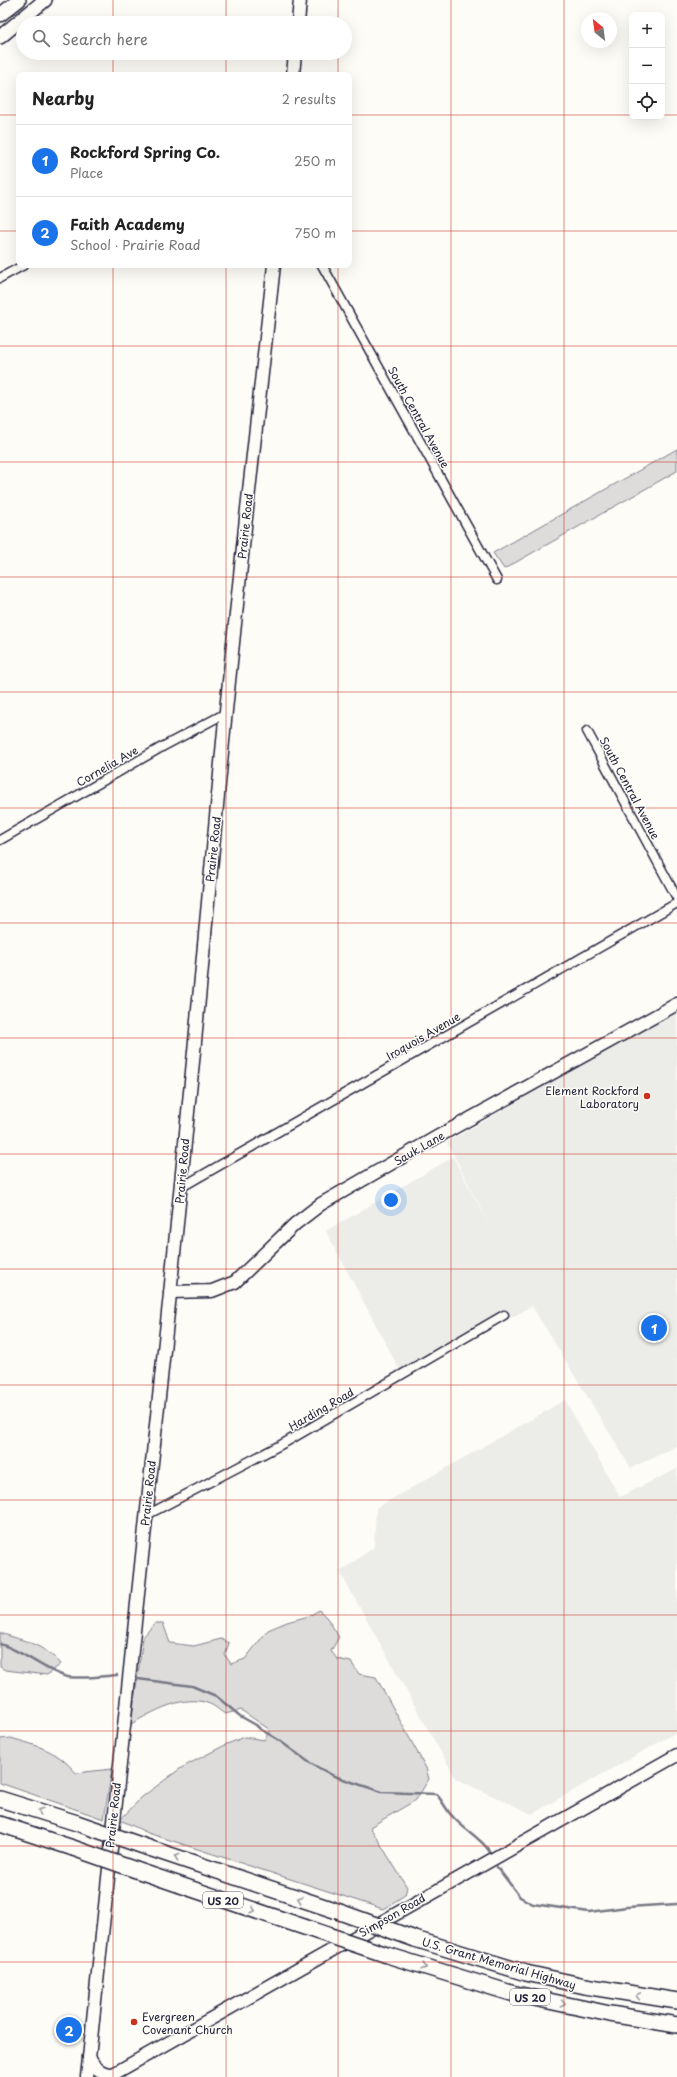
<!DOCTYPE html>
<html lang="en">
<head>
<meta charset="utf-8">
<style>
  body { margin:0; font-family:"Playpen Sans",sans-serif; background:#f2f2f2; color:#222 }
  .controls { position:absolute; right:12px; top:12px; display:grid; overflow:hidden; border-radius:8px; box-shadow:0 4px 16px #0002 }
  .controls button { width:36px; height:36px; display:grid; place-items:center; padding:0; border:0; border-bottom:1px solid #e0e0e0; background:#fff; color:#222; font:20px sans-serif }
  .compass { position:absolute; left:581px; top:12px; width:36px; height:36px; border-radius:50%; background:#fff; box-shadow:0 4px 16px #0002; rotate:331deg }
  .you { position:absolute; left:391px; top:1200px; width:14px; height:14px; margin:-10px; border:3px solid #fff; border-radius:50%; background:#1a73e8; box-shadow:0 0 0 6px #1a73e833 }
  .badge { display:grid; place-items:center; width:26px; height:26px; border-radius:50%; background:#1a73e8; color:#fff; font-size:13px; font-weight:700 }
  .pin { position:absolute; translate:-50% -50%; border:2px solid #fff; box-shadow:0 1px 4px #0006 }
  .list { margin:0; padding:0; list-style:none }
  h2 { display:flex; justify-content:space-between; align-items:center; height:52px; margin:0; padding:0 16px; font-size:17px }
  h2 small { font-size:13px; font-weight:400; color:#767676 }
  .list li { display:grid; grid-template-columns:26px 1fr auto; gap:12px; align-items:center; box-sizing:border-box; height:72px; padding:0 16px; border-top:1px solid #e0e0e0 }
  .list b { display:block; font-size:15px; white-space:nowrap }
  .list p { margin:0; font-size:13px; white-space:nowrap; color:#767676 }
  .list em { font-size:13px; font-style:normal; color:#767676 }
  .icon { flex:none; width:22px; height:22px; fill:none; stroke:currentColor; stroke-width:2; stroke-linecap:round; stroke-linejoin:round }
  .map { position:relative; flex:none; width:677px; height:2077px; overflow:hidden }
  .search { position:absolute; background:#fff; box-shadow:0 4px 16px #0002; left:16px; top:16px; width:336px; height:44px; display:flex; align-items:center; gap:10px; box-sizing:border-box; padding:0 14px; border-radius:22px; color:#767676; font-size:15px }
  .panel { position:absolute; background:#fff; box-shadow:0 4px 16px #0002; left:16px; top:72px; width:336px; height:196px; border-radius:8px }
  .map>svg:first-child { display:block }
  .built { fill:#ecece9 }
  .green { fill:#dddcdb; stroke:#807f8b }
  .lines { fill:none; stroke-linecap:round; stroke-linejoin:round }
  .stream { stroke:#787885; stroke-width:2.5 }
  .street-casing { stroke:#22223b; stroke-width:11 }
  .secondary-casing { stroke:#22223b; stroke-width:15 }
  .primary-casing { stroke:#22223b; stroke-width:16 }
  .highway-casing { stroke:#22223b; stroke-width:18 }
  .street { stroke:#fdfcf7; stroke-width:8 }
  .secondary { stroke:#fdfcf7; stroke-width:12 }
  .primary { stroke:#fdfcf7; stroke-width:13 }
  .highway { stroke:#fdfcf7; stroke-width:15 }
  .highway-bridge-casing { stroke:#22223b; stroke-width:18; stroke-linecap:butt }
  .highway-bridge { stroke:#fdfcf7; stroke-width:15 }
  .oneway { stroke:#9a9aa2 }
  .grid { fill:none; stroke:#c8321e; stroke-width:1; stroke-opacity:0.55 }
  .poi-dot { fill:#c8321e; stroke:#fdfcf7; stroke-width:1.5 }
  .labels { text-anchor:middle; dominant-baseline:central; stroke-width:3; stroke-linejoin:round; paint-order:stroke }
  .shield { fill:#fdfcf7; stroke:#646373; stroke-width:1 }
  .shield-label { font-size:10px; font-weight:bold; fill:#22223b }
  .street-label { font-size:11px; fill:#22223b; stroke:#fdfcf7 }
  .poi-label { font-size:11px; fill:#22223b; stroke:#fdfcf7; text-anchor:end }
</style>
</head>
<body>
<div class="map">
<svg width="677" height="2077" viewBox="0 0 677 2077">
  <rect width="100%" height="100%" fill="#fdfcf7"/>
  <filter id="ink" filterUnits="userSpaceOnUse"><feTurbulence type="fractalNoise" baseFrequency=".025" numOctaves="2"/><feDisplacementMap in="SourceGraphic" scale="8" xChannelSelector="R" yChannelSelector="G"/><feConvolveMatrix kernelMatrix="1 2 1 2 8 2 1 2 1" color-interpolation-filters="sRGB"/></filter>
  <g filter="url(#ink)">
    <g class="built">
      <polygon points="677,1011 677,1446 631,1468 532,1306 404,1378 326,1231 453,1157 492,1230 447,1142"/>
      <polygon points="565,1400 620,1497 677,1469 677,1732 532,1814 456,1779 340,1572 374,1547 376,1508"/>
    </g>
    <g class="green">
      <polygon points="677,449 677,471 504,569 493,553"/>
      <path d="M319 1610 327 1618 339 1637 331 1651 337 1659 351 1662 359 1674 376 1677 426 1768 429 1779 416 1800 370 1827 407 1887 405 1895 383 1909 148 1833 120 1820 142 1797 181 1768 227 1744 245 1737 264 1740 270 1730 241 1710 225 1714C220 1711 215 1706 210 1704 184 1693 153 1712 131 1724L143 1637 155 1623H163L170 1643 194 1646 221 1639 229 1643 225 1655 231 1664 245 1659 268 1630 287 1622 309 1616Z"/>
      <path d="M0 1633C25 1641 43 1644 61 1664L47 1675 5 1670 0 1667Z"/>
      <path d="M11 1738C38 1746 57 1750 76 1773L112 1769 104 1819 0 1783V1739Z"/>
    </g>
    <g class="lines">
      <g class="stream">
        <path d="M0 1644C23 1651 41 1668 64 1676 74 1680 105 1676 117 1675"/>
        <path d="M138 1679 192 1686 216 1696 240 1716 256 1725 260 1729 277 1739 310 1763 334 1776 382 1792 436 1794C443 1801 446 1810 453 1817 464 1830 480 1837 490 1852"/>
        <polyline points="497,1867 520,1897 533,1904 589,1912 627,1907 677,1904"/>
      </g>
      <g class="street-casing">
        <g id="street">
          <polyline points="322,265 497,580"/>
          <polyline points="0,278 24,265"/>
          <polyline points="587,731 677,898"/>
          <polyline points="0,840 162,747 226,713"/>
          <polyline points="180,1188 677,903"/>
          <polyline points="145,1516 286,1442 504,1315"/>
        </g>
      </g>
      <g class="secondary-casing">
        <g id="secondary">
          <polyline points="298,23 300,0"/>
          <polyline points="293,75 295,53"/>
          <polyline points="170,1292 212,1291 235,1282 295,1224 321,1204 437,1137 677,1004"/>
          <path d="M89 2057C94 2068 101 2074 113 2074"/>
          <path d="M87 2077C113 1816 143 1555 170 1294 190 1103 207 911 225 720 240 568 257 417 274 265"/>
          <polyline points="108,2077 677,1755"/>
        </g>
      </g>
      <g class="primary-casing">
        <g id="primary">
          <polyline points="0,15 19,0"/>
          <polyline points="0,37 45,0"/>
        </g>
      </g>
      <g class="highway-casing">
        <g id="highway">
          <polyline points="0,1799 77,1823"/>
          <polyline points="0,1824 73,1848"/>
          <polyline points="149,1848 337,1911"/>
          <polyline points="136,1870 310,1929"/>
          <polyline points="415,1939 526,1973 585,1986 677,2001"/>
          <polyline points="387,1955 511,1993 610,2014 677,2025"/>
        </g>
      </g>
      <use href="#street" class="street"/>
      <use href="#secondary" class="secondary"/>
      <use href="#primary" class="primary"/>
      <use href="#highway" class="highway"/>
      <g class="highway-bridge-casing">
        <g id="highway-bridge">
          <polyline points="77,1823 149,1848"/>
          <polyline points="73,1848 136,1870"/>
          <polyline points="337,1911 415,1939"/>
          <polyline points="310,1929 387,1955"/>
        </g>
      </g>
      <use href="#highway-bridge" class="highway-bridge"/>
    </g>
    <defs><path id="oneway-chevron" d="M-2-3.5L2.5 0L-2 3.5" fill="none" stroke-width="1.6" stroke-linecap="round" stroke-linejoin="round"/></defs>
    <g class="oneway">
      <use href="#oneway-chevron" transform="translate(40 1811) rotate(-162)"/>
      <use href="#oneway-chevron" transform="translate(177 1857) rotate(-161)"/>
      <use href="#oneway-chevron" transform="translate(300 1899) rotate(-161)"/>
      <use href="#oneway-chevron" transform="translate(253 1910) rotate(19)"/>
      <use href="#oneway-chevron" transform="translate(424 1967) rotate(17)"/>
      <use href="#oneway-chevron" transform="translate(638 1996) rotate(-172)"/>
      <use href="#oneway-chevron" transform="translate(563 2004) rotate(12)"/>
    </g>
  </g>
  <path class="grid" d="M113 0V23M226 0V23M338 0V23M451 0V2077M564 0V2077M113 53V75M226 53V75M338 53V75M0 115H19M349 115H632M662 115H677M0 231H19M349 231H677M113 265V2077M226 265V2077M338 265V2077M0 346H677M0 462H677M0 577H677M0 692H677M0 808H677M0 923H677M0 1038H677M0 1154H677M0 1269H677M0 1385H677M0 1500H677M0 1615H677M0 1731H677M0 1846H677M0 1962H677"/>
  <g class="poi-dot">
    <circle cx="647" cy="1096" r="4"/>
    <circle cx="134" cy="2022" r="4"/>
  </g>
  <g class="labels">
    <g class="shield">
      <rect x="203" y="1892" width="40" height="16" rx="3"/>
      <rect x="510" y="1989" width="40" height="16" rx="3"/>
    </g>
    <g class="shield-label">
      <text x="223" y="1900">US 20</text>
      <text x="530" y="1997">US 20</text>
    </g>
    <g class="street-label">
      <text transform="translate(419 417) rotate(61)">South Central Avenue</text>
      <text transform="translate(245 526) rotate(-84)">Prairie Road</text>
      <text transform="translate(107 766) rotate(-30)">Cornelia Ave</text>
      <text transform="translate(630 788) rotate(62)">South Central Avenue</text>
      <text transform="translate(213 849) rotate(-84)">Prairie Road</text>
      <text transform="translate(423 1036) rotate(-30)">Iroquois Avenue</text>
      <text transform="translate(419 1148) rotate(-30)">Sauk Lane</text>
      <text transform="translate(182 1171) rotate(-85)">Prairie Road</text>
      <text transform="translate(321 1409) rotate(-30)">Harding Road</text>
      <text transform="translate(148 1493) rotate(-84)">Prairie Road</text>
      <text transform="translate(113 1815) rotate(-84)">Prairie Road</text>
      <text transform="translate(392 1915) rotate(-30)">Simpson Road</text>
      <text transform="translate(499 1963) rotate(16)">U.S. Grant Memorial Highway</text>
    </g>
    <g class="poi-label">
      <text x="639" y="1090">Element Rockford<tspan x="639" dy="13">Laboratory</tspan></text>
      <text x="142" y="2016" text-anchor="start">Evergreen<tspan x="142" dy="13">Covenant Church</tspan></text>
    </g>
  </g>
</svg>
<div class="controls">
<button>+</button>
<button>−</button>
<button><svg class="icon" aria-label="locate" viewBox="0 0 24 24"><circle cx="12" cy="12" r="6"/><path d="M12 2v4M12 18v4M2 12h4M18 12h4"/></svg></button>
</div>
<svg class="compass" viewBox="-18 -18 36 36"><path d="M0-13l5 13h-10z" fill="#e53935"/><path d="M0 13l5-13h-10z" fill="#767676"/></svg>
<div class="you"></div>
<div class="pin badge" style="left:654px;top:1328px">1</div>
<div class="pin badge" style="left:69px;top:2030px">2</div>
<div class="search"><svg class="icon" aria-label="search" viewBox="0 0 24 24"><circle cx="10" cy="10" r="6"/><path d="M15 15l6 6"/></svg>Search here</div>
<section class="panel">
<h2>Nearby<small>2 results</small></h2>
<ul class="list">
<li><span class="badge">1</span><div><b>Rockford Spring Co.</b><p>Place</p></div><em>250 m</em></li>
<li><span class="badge">2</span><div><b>Faith Academy</b><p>School · Prairie Road</p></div><em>750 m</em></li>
</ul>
</section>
</div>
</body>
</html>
